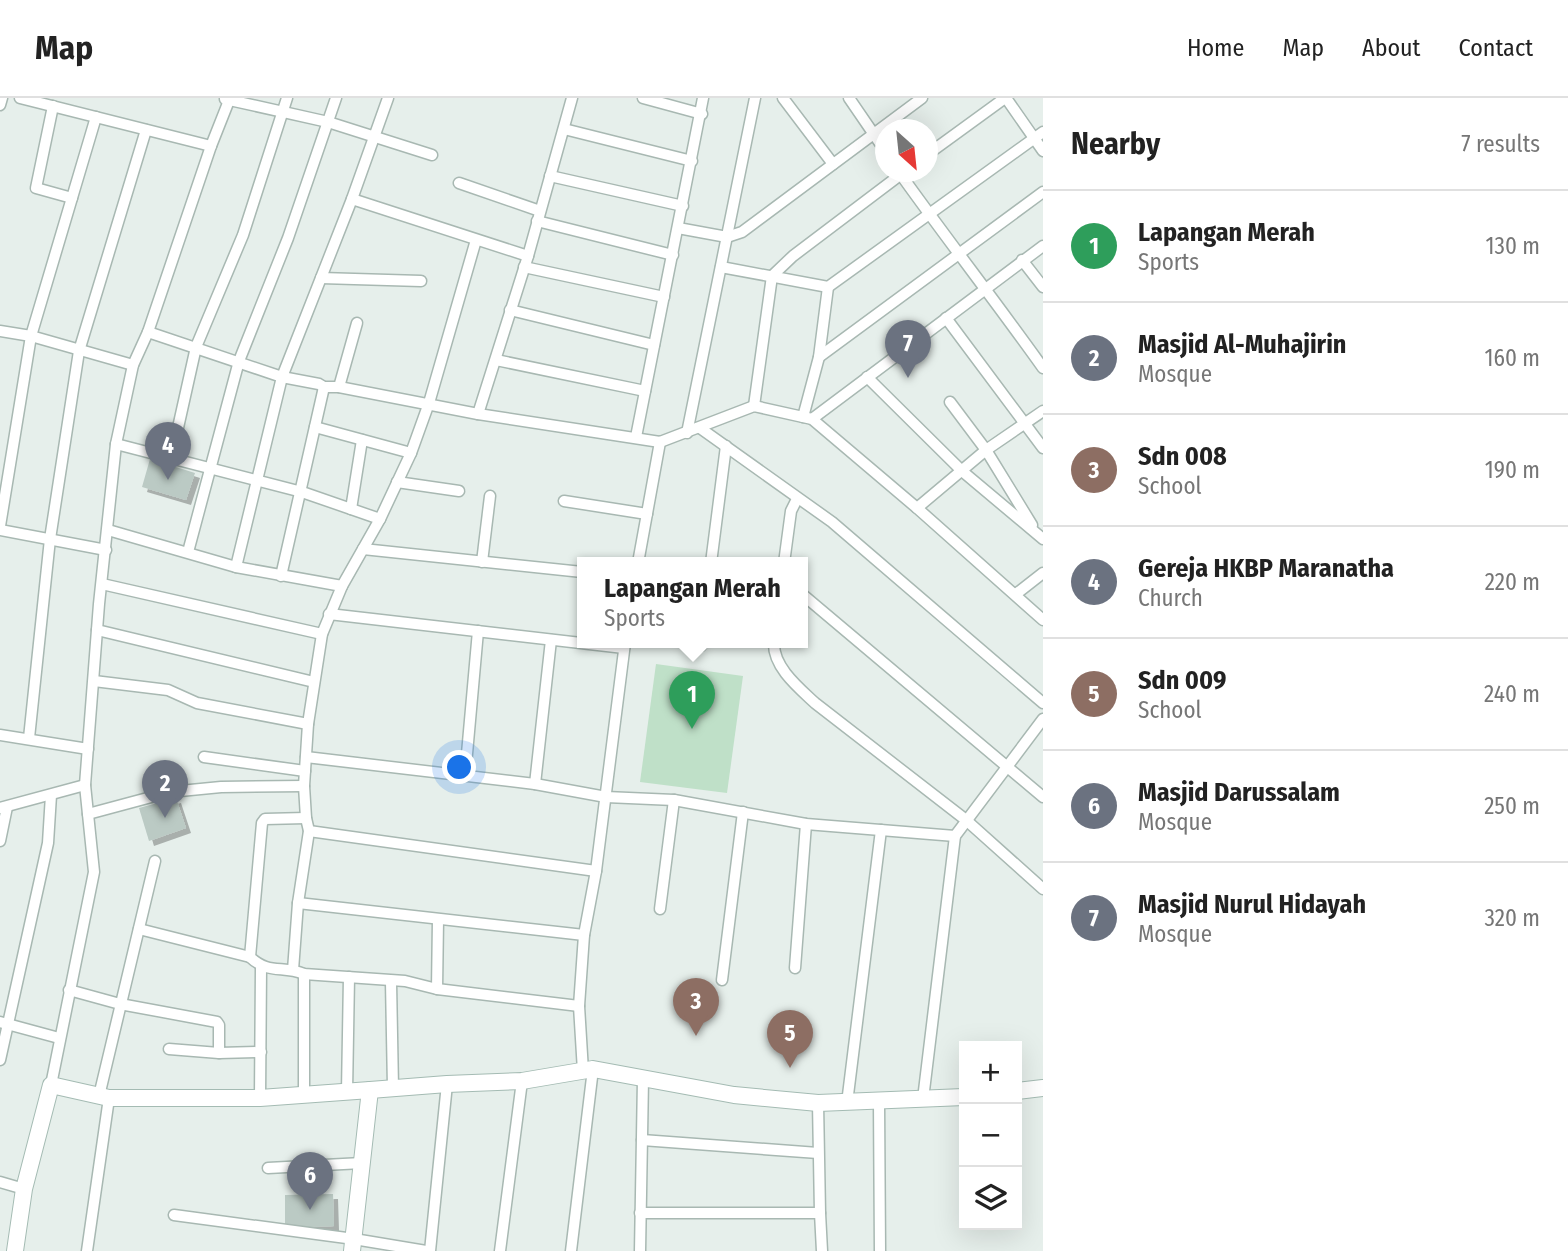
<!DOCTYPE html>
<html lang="en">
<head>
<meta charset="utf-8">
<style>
  body { margin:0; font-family:"Fira Sans Condensed",sans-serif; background:#f2f2f2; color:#222 }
  .controls { position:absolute; right:21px; bottom:21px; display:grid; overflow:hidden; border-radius:0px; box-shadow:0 7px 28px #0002 }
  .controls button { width:63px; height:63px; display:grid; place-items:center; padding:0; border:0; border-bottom:2px solid #e0e0e0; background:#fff; color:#222; font:35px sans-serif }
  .compass { position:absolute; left:875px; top:21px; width:63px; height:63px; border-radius:50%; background:#fff; box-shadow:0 7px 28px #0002; rotate:153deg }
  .you { position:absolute; left:460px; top:670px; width:24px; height:24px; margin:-18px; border:5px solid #fff; border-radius:50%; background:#1a73e8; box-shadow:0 0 0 10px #1a73e833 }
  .badge { display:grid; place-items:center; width:46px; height:46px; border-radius:50%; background:#804e3d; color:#fff; font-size:23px; font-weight:700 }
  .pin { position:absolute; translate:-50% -58px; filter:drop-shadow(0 2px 4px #0008) }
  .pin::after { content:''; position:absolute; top:37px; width:24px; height:21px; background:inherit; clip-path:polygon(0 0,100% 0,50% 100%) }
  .popup { position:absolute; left:577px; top:459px; width:231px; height:91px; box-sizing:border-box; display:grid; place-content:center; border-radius:0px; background:#fff; filter:drop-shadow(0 2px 5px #0005); font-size:23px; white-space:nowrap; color:#767676 }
  .popup b { font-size:26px; color:#222 }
  .popup::after { content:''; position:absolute; left:50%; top:100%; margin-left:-14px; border:14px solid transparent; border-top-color:#fff }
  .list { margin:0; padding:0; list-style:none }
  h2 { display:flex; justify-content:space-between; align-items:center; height:91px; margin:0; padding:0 28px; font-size:30px }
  h2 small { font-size:23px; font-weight:400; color:#767676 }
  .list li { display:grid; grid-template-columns:46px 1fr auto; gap:21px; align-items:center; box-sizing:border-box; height:112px; padding:0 28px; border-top:2px solid #e0e0e0 }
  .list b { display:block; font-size:26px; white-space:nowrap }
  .list p { margin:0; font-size:23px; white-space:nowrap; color:#767676 }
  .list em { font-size:23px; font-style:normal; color:#767676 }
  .icon { flex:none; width:38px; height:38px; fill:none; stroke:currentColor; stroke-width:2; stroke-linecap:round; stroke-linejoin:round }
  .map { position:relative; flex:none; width:1043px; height:1153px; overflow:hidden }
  header { display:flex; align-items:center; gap:42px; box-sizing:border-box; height:98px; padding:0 35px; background:#fff; border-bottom:2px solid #e0e0e0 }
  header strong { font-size:33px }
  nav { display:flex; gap:38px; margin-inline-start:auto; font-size:24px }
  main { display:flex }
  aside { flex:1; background:#fff }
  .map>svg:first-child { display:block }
  .green { fill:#bfe0c8 }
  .building { fill:#bbcac4; filter:url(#shadow) }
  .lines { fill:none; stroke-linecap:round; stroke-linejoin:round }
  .street-casing { stroke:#a8b8b2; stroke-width:13 }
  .secondary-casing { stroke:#a4bbb3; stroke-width:18 }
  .street { stroke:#fff; stroke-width:10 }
  .secondary { stroke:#fff; stroke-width:16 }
</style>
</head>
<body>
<header>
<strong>Map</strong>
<nav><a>Home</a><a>Map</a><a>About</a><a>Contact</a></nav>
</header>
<main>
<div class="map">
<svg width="1043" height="1153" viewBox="0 0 1043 1153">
  <defs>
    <filter id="shadow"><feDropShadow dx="5" dy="5" stdDeviation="0" flood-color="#0004"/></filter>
  </defs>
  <rect width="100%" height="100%" fill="#e6efeb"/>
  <polygon class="green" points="656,566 743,578 727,695 640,684"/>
  <g class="building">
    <polygon points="150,361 195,375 186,402 142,389"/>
    <polygon points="176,700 186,730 149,743 139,710"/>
    <polygon points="333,1096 334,1128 285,1130 285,1097"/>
  </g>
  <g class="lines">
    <g class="street-casing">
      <g id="street">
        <polyline points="20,0 211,48"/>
        <polyline points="643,0 702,16"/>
        <polyline points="783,0 833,66"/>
        <polyline points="849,0 886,54"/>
        <polyline points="1006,0 1043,53"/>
        <polyline points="225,1 328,24 432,57"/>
        <polyline points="0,7 2,0"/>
        <polyline points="53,8 36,90 72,100"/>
        <polyline points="564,31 692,63"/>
        <polyline points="928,56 1005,0"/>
        <path d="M899 74C946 140 996 204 1043 270"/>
        <polyline points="550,78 683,108"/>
        <polyline points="459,85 540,113"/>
        <polyline points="352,101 528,158"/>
        <polyline points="537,123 673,157"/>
        <polyline points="678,130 727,139 742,134 922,0"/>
        <polyline points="1022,162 1043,189"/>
        <polyline points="524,169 664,199"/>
        <polyline points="721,169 828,189 1043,34"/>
        <polyline points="321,180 421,183"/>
        <polyline points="510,212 654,247"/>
        <polyline points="946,220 1043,350"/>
        <polyline points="0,233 31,238 133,267"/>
        <polyline points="148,234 282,279 319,286 324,289 339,289 478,316 660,344 754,308 812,321 917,410 1043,522"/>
        <polyline points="819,259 1043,94"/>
        <polyline points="496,262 645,293"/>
        <polyline points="867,279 962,373 1043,441"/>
        <polyline points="339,289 357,225"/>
        <polyline points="950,304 986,352 1032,427"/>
        <polyline points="754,308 772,178 793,158 904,74"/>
        <polyline points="478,316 528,158 572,0"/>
        <polyline points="803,319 819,259 828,189"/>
        <polyline points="812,321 1043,148"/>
        <polyline points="315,329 411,355"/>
        <polyline points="700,330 832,424 1043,605"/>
        <polyline points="687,335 755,0"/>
        <polyline points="636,339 703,0"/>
        <polyline points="116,346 302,394 380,421"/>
        <polyline points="171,361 196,249 243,137 287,0"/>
        <polyline points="397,384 459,393"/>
        <polyline points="564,403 647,416"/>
        <polyline points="917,410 986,352 1043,313"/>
        <polyline points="351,411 362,342"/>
        <polyline points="0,428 31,238 96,19"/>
        <polyline points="0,432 106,452"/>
        <polyline points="108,432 236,469 342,488"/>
        <polyline points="363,451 582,474"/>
        <polyline points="188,454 239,263 288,140 336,0"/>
        <polyline points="482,464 490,398"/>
        <polyline points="638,465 660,344"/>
        <polyline points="711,465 726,348"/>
        <polyline points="784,465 791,413 797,401"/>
        <polyline points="236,469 282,279 352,101 388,0"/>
        <polyline points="281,478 324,289"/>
        <polyline points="102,486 322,536"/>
        <polyline points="802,496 1043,699"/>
        <polyline points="1016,496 1043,475"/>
        <polyline points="329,516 624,550"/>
        <polyline points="97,532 314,584"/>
        <path d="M774 545C773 569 799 590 815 605L966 722 1043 791"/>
        <polyline points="701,548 702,545"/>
        <polyline points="94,583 168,592 197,605 308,626"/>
        <polyline points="0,637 88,651"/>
        <polyline points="29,640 50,441 79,253 146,32"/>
        <polyline points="204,659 305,673"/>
        <polyline points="306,659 535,686 606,699 674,702 806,726 955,738"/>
        <polyline points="465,678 478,533"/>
        <polyline points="535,686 551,542"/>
        <polyline points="0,710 85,687"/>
        <polyline points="88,716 170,694 221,689 304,688"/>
        <path d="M306 720 265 721 262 725 250 859C269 877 282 867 304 876L405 883 437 891 579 908"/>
        <polyline points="309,733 596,773"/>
        <polyline points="0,743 7,709"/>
        <polyline points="298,805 584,837"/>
        <polyline points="660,811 674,702"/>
        <polyline points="139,831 250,859"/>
        <polyline points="795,870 806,726"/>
        <polyline points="293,872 298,805 309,733 306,720 304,688 308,626 322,536 342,488 380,421 411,355 429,305 476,142"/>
        <polyline points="304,876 304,997"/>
        <polyline points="722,882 743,714"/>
        <polyline points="391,884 393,990"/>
        <polyline points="437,891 438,822"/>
        <polyline points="69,892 120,906 217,924 219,927 219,955 261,954"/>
        <polyline points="0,924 59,940"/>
        <polyline points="169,951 219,955"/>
        <polyline points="0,962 48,745 51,697"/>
        <polyline points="583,973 579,908 584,837 596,773 625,545"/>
        <polyline points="51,987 94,774 85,687 99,506 116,346 133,267 148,234 211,48 230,0"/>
        <polyline points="347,994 349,879"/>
        <polyline points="99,998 155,763"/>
        <polyline points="260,1000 261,870"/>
        <polyline points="923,1001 955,738 1043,621"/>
        <polyline points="879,1004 880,1153"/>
        <polyline points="818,1005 820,1115"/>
        <polyline points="847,1005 881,732"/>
        <polyline points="642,1042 818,1055"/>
        <polyline points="268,1070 362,1065"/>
        <polyline points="0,1084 24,1091"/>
        <polyline points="640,1115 820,1115 822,1153"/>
        <polyline points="174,1117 354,1141 426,1153"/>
        <polyline points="87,1153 109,1000"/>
        <polyline points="430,1153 447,986"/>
        <polyline points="500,1153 522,983"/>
        <polyline points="571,1153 593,971"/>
        <polyline points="640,1153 643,981"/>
      </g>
    </g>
    <g class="secondary-casing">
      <g id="secondary">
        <polyline points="1017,993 1043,990"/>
        <polyline points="15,1153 24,1091 51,987 109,1000 260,1000 370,992"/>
        <polyline points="352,1153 370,992 447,986 522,983 593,971 734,997 818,1005 964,999"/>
      </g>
    </g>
    <use href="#street" class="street"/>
    <use href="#secondary" class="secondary"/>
  </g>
</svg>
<div class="controls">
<button>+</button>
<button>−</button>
<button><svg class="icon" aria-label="layers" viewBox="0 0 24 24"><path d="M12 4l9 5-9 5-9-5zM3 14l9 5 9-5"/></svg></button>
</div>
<svg class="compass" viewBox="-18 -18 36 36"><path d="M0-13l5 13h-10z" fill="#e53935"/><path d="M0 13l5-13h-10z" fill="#767676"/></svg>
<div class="you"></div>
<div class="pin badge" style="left:692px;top:631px;background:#2e9e5b">1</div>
<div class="popup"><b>Lapangan Merah</b>Sports</div>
<div class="pin badge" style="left:165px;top:720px;background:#6b7280">2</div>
<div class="pin badge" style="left:696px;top:938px;background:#8d6e63">3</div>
<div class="pin badge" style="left:168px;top:382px;background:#6b7280">4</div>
<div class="pin badge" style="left:790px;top:970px;background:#8d6e63">5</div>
<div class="pin badge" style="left:310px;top:1112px;background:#6b7280">6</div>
<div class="pin badge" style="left:908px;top:280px;background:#6b7280">7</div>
</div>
<aside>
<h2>Nearby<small>7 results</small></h2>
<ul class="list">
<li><span class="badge" style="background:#2e9e5b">1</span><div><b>Lapangan Merah</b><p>Sports</p></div><em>130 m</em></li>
<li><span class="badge" style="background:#6b7280">2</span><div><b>Masjid Al-Muhajirin</b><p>Mosque</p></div><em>160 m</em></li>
<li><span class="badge" style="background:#8d6e63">3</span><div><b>Sdn 008</b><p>School</p></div><em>190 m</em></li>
<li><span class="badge" style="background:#6b7280">4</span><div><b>Gereja HKBP Maranatha</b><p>Church</p></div><em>220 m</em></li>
<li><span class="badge" style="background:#8d6e63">5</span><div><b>Sdn 009</b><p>School</p></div><em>240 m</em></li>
<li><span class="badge" style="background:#6b7280">6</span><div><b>Masjid Darussalam</b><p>Mosque</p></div><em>250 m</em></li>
<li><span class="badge" style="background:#6b7280">7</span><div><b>Masjid Nurul Hidayah</b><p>Mosque</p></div><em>320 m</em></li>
</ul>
</aside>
</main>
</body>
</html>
